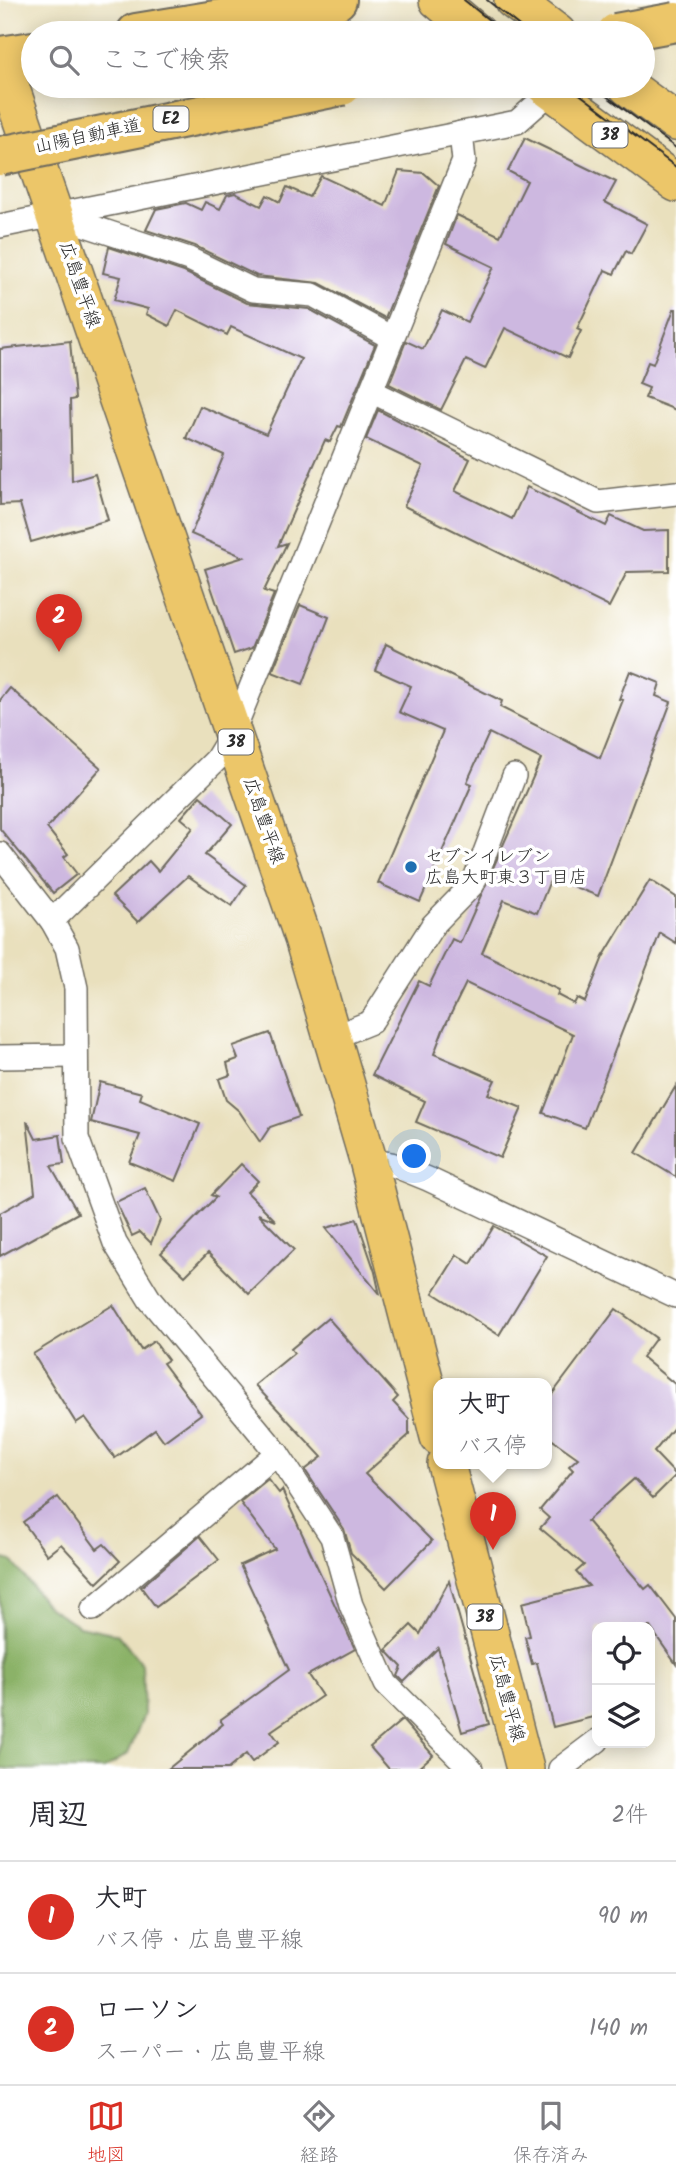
<!DOCTYPE html>
<html lang="ja">
<head>
<meta charset="utf-8">
<style>
  body { margin:0; font-family:Kalam,"Klee One",sans-serif; background:#f2f2f3; color:#2b2b33 }
  .controls { position:absolute; right:21px; bottom:21px; display:grid; overflow:hidden; border-radius:14px; box-shadow:0 4px 18px #0003 }
  .controls button { width:63px; height:63px; display:grid; place-items:center; padding:0; border:0; border-bottom:2px solid #e1e1e2; background:#fff; color:#2b2b33; font:35px sans-serif }
  .you { position:absolute; left:415px; top:1157px; width:24px; height:24px; margin:-18px; border:5px solid #fff; border-radius:50%; background:#1a73e8; box-shadow:0 0 0 10px #1a73e833 }
  .badge { display:grid; place-items:center; width:46px; height:46px; border-radius:50%; background:#d93025; color:#fff; font-size:23px; font-weight:700 }
  .pin { position:absolute; translate:-50% -58px; filter:drop-shadow(0 2px 4px #0008) }
  .pin::after { content:''; position:absolute; top:37px; width:24px; height:21px; background:inherit; clip-path:polygon(0 0,100% 0,50% 100%) }
  .popup { position:absolute; left:433px; top:1378px; width:119px; height:91px; box-sizing:border-box; display:grid; place-content:center; border-radius:14px; background:#fff; filter:drop-shadow(0 2px 5px #0005); font-size:23px; white-space:nowrap; color:#7c7c81 }
  .popup b { font-size:26px; color:#2b2b33 }
  .popup::after { content:''; position:absolute; left:50%; top:100%; margin-left:-14px; border:14px solid transparent; border-top-color:#fff }
  .list { margin:0; padding:0; list-style:none }
  h2 { display:flex; justify-content:space-between; align-items:center; height:91px; margin:0; padding:0 28px; font-size:30px }
  h2 small { font-size:23px; font-weight:400; color:#7c7c81 }
  .list li { display:grid; grid-template-columns:46px 1fr auto; gap:21px; align-items:center; box-sizing:border-box; height:112px; padding:0 28px; border-top:2px solid #e1e1e2 }
  .list b { display:block; font-size:26px; white-space:nowrap }
  .list p { margin:0; font-size:23px; white-space:nowrap; color:#7c7c81 }
  .list em { font-size:23px; font-style:normal; color:#7c7c81 }
  .icon { flex:none; width:38px; height:38px; fill:none; stroke:currentColor; stroke-width:2; stroke-linecap:round; stroke-linejoin:round }
  .map { position:relative; flex:none; width:676px; height:1769px; overflow:hidden }
  .search { position:absolute; background:#fff; box-shadow:0 4px 18px #0003; left:21px; right:21px; top:21px; height:77px; display:flex; align-items:center; gap:18px; box-sizing:border-box; padding:0 24px; border-radius:38px; color:#7c7c81; font-size:26px }
  .sheet { height:315px; background:#fff }
  nav { display:flex; justify-content:space-around; align-items:center; box-sizing:border-box; height:98px; border-top:2px solid #e1e1e2; background:#fff; font-size:19px; color:#7c7c81 }
  nav a { display:grid; justify-items:center; gap:4px }
  nav .on { color:#d93025 }
  .map>svg:first-child { display:block }
  .forest { fill:#8bb268; stroke:#5b6e4a; stroke-width:2 }
  .building { fill:#cdb8e0 }
  .lines { fill:none; stroke-linecap:round; stroke-linejoin:round }
  .minor-casing { stroke:#6e6a5e; stroke-width:26 }
  .primary-casing { stroke:#6e6a5e; stroke-width:40 }
  .motorway-casing { stroke:#6e6a5e; stroke-width:42 }
  .minor { stroke:#fff; stroke-width:23 }
  .primary { stroke:#ecc669; stroke-width:37 }
  .motorway { stroke:#ecc669; stroke-width:38 }
  .tram { stroke:#2b2b2b; stroke-width:2 }
  .motorway-bridge-casing { stroke:#6e6a5e; stroke-width:42; stroke-linecap:butt }
  .motorway-bridge { stroke:#ecc669; stroke-width:38 }
  .poi-dot { fill:#1f6fb2; stroke:#fff; stroke-width:2.5 }
  .labels { text-anchor:middle; dominant-baseline:central; stroke-width:7; stroke-linejoin:round; paint-order:stroke }
  .shield { fill:#fff; stroke:#6b6b6b; stroke-width:2 }
  .shield-label { font-size:16px; font-weight:bold; fill:#2b2b2b }
  .street-label { font-size:18px; fill:#2b2b2b; stroke:#fff }
  .poi-label { font-size:18px; fill:#2b2b2b; stroke:#fff; text-anchor:start }
</style>
</head>
<body>
<div class="map">
<svg width="676" height="1769" viewBox="0 0 676 1769">
  <rect width="100%" height="100%" fill="#fff"/>
  <filter id="ink" filterUnits="userSpaceOnUse"><feTurbulence type="fractalNoise" baseFrequency=".0143" numOctaves="2"/><feDisplacementMap in="SourceGraphic" scale="14" xChannelSelector="R" yChannelSelector="G"/><feConvolveMatrix kernelMatrix="1 2 1 2 8 2 1 2 1" color-interpolation-filters="sRGB"/></filter>
  <filter id="wash" filterUnits="userSpaceOnUse"><feTurbulence type="fractalNoise" baseFrequency=".00686" numOctaves="4" result="noise"/><feDisplacementMap in="SourceGraphic" scale="28" xChannelSelector="R" yChannelSelector="G"/><feGaussianBlur stdDeviation="1.57" result="paint"/><feColorMatrix in="noise" values="0 0 0 0 0 0 0 0 0 0 0 0 0 0 0 0 0 1.4 0 .05"/><feComposite in="paint" operator="in"/></filter>
  <g filter="url(#wash)">
    <rect width="100%" height="100%" fill="#e9e0bd"/>
    <polygon class="forest" points="0,1558 12,1561 47,1606 79,1626 117,1634 142,1664 144,1714 128,1754 104,1769 0,1769"/>
    <g id="blocks">
      <g class="building">
        <polygon points="525,138 616,182 605,202 647,224 631,254 626,251 614,274 605,270 577,329 581,331 568,358 505,328 485,369 466,360 441,410 389,384 406,341 423,349 442,310 467,322 494,267 446,244 457,215 500,236 527,181 508,171"/>
        <polygon points="399,171 424,173 439,186 385,318 319,283 257,276 195,246 146,230 156,209 186,203 201,210 205,202 220,209 227,195 235,193 261,206 267,195 280,202 287,187 309,197 321,176 385,206"/>
        <polygon points="109,247 184,272 247,303 309,309 375,345 341,427 338,426 330,442 325,440 278,546 287,543 264,591 274,594 252,648 234,654 205,569 244,557 191,534 224,455 186,438 200,406 266,434 301,359 231,327 227,335 177,310 169,326 146,314 148,309 114,300 121,277 103,273"/>
        <polygon points="674,309 676,309 676,410 645,398 649,388 639,384 648,362 653,364"/>
        <polygon points="70,341 75,399 70,400 72,481 95,474 108,520 31,542 20,504 0,505 0,349"/>
        <polygon points="378,410 470,459 455,491 512,519 527,487 606,526 611,516 643,531 669,530 669,571 627,572 609,607 404,506 423,466 366,439"/>
        <polygon points="300,605 329,617 303,684 272,672"/>
        <polygon points="386,644 502,701 500,707 600,758 623,700 619,699 630,671 660,683 656,696 671,702 598,896 551,878 537,913 504,900 482,953 559,990 557,995 574,1004 577,998 585,1002 603,957 650,880 676,897 676,943 660,933 585,1128 543,1113 573,1034 466,983 443,1030 434,1054 495,1080 488,1094 522,1108 500,1158 416,1122 425,1101 372,1075 419,981 429,986 452,939 460,943 541,759 489,733 467,782 472,784 420,902 378,883 443,731 399,712 411,686 375,670"/>
        <polygon points="10,688 101,768 47,828 68,854 64,857 77,874 53,893 0,829 0,700"/>
        <polygon points="200,796 232,824 205,855 246,885 232,906 188,876 138,922 112,896 149,861 158,871 193,828 181,818"/>
        <polygon points="270,1033 299,1117 270,1127 260,1142 239,1111 226,1100 219,1079 230,1075 227,1063 238,1059 233,1046"/>
        <polygon points="100,1082 142,1093 140,1099 200,1124 176,1181 129,1162 140,1135 91,1122"/>
        <polygon points="676,1086 676,1177 636,1153"/>
        <polygon points="27,1121 36,1139 60,1135 64,1164 51,1166 78,1213 0,1256 0,1213 35,1193"/>
        <polygon points="241,1164 258,1181 247,1192 276,1221 258,1214 294,1250 249,1294 208,1253 185,1276 161,1253 216,1197 211,1195"/>
        <polygon points="145,1188 160,1220 151,1243 140,1232 132,1236 116,1202"/>
        <polygon points="357,1219 375,1272 380,1295 326,1228"/>
        <polygon points="494,1226 547,1256 499,1335 433,1293 457,1255 471,1264"/>
        <polygon points="113,1305 141,1350 154,1341 168,1360 163,1363 201,1414 164,1441 155,1429 115,1458 85,1417 76,1423 33,1354"/>
        <polygon points="616,1309 656,1338 642,1357 676,1385 676,1425 654,1452 676,1475 653,1498 634,1479 587,1521 645,1589 650,1585 676,1619 676,1664 650,1627 597,1627 597,1716 553,1727 537,1663 532,1664 525,1637 530,1636 522,1603 589,1586 576,1572 584,1565 540,1528 549,1518 540,1510 573,1470 569,1466 578,1458 547,1436 547,1401"/>
        <polygon points="328,1318 398,1397 393,1402 409,1419 409,1435 365,1474 432,1541 386,1588 351,1553 344,1529 305,1470 322,1457 255,1385 294,1353 291,1349"/>
        <polygon points="268,1479 279,1493 282,1490 355,1649 308,1675 322,1696 271,1731 279,1742 252,1762 246,1754 228,1769 168,1769 223,1724 220,1720 289,1670 240,1565 275,1549 240,1502"/>
        <polygon points="58,1497 97,1549 104,1544 120,1561 97,1583 61,1544 47,1555 23,1522"/>
        <polygon points="200,1536 219,1560 156,1607 141,1587"/>
        <polygon points="449,1581 489,1724 462,1732 438,1648 404,1682 398,1676 402,1667 386,1650 411,1625 420,1634"/>
        <polygon points="402,1720 433,1755 417,1769 389,1769 370,1747"/>
      </g>
    </g>
  </g>
  <g filter="url(#ink)">
    <use href="#blocks" fill-opacity="0" stroke="#6e6a5e" stroke-width="2"/>
    <g class="lines">
      <g class="minor-casing">
        <g id="minor">
          <polyline points="55,215 189,259 253,290 313,295 392,338"/>
          <polyline points="0,226 517,122 552,91"/>
          <polyline points="371,391 598,502 676,493"/>
          <polyline points="0,854 52,921 67,948 76,988 77,1138 115,1243 150,1300 277,1453 332,1537 351,1605 386,1684 471,1769"/>
          <polyline points="52,921 216,760 233,732 464,161 461,133"/>
          <polyline points="334,1037 371,1022 433,925 473,884 514,776"/>
          <polyline points="0,1057 74,1056"/>
          <polyline points="368,1160 391,1164 428,1179 676,1296"/>
          <polyline points="93,1609 277,1453"/>
          <polyline points="560,1769 597,1741"/>
        </g>
      </g>
      <g class="primary-casing">
        <g id="primary">
          <polyline points="438,0 477,33"/>
          <polyline points="513,0 557,33"/>
          <polyline points="0,57 303,938 368,1160 439,1437"/>
          <polyline points="545,86 676,183"/>
          <polyline points="627,86 676,122"/>
          <polyline points="446,1464 525,1769"/>
        </g>
      </g>
      <g class="motorway-casing">
        <g id="motorway">
          <polyline points="136,33 337,0"/>
          <polyline points="0,56 33,51"/>
        </g>
      </g>
      <use href="#minor" class="minor"/>
      <use href="#primary" class="primary"/>
      <use href="#motorway" class="motorway"/>
      <g class="tram">
        <polyline points="464,0 505,33"/>
        <polyline points="487,0 528,33"/>
        <polyline points="569,86 676,167"/>
        <polyline points="593,86 676,148"/>
      </g>
      <g class="motorway-bridge-casing">
        <g id="motorway-bridge">
          <polyline points="616,33 676,22"/>
          <polyline points="0,156 342,86"/>
        </g>
      </g>
      <use href="#motorway-bridge" class="motorway-bridge"/>
    </g>
  </g>
  <circle class="poi-dot" cx="411" cy="867" r="7"/>
  <g class="labels">
    <g class="shield">
      <rect x="153.5" y="106.5" width="35" height="25" rx="5"/>
      <rect x="592.5" y="122.5" width="35" height="25" rx="5"/>
      <rect x="218.5" y="729.5" width="35" height="25" rx="5"/>
      <rect x="467.5" y="1604.5" width="35" height="25" rx="5"/>
    </g>
    <g class="shield-label">
      <text x="171" y="119">E2</text>
      <text x="610" y="135">38</text>
      <text x="236" y="742">38</text>
      <text x="485" y="1617">38</text>
    </g>
    <g class="street-label">
      <text transform="translate(88 137) rotate(-12)">山陽自動車道</text>
      <text transform="translate(79 285) rotate(71)">広島豊平線</text>
      <text transform="translate(263 821) rotate(71)">広島豊平線</text>
      <text transform="translate(506 1698) rotate(75)">広島豊平線</text>
    </g>
    <g class="poi-label">
      <text x="425" y="857">セブンイレブン<tspan x="425" dy="21">広島大町東３丁目店</tspan></text>
    </g>
  </g>
</svg>
<div class="controls">
<button><svg class="icon" aria-label="locate" viewBox="0 0 24 24"><circle cx="12" cy="12" r="6"/><path d="M12 2v4M12 18v4M2 12h4M18 12h4"/></svg></button>
<button><svg class="icon" aria-label="layers" viewBox="0 0 24 24"><path d="M12 4l9 5-9 5-9-5zM3 14l9 5 9-5"/></svg></button>
</div>
<div class="you"></div>
<div class="pin badge" style="left:493px;top:1550px">1</div>
<div class="popup"><b>大町</b>バス停</div>
<div class="pin badge" style="left:59px;top:652px">2</div>
<div class="search"><svg class="icon" aria-label="search" viewBox="0 0 24 24"><circle cx="10" cy="10" r="6"/><path d="M15 15l6 6"/></svg>ここで検索</div>
</div>
<section class="sheet">
<h2>周辺<small>2件</small></h2>
<ul class="list">
<li><span class="badge">1</span><div><b>大町</b><p>バス停 · 広島豊平線</p></div><em>90 m</em></li>
<li><span class="badge">2</span><div><b>ローソン</b><p>スーパー · 広島豊平線</p></div><em>140 m</em></li>
</ul>
</section>
<nav>
<a class="on"><svg class="icon" aria-label="map" viewBox="0 0 24 24"><path d="M3 6l6-2 6 2 6-2v14l-6 2-6-2-6 2zM9 4v14M15 6v14"/></svg>地図</a>
<a><svg class="icon" aria-label="directions" viewBox="0 0 24 24"><path d="M12 3l9 9-9 9-9-9zM9 14v-3h6M13 9l2 2-2 2"/></svg>経路</a>
<a><svg class="icon" aria-label="saved" viewBox="0 0 24 24"><path d="M7 4h10v16l-5-4-5 4z"/></svg>保存済み</a>
</nav>
</body>
</html>
